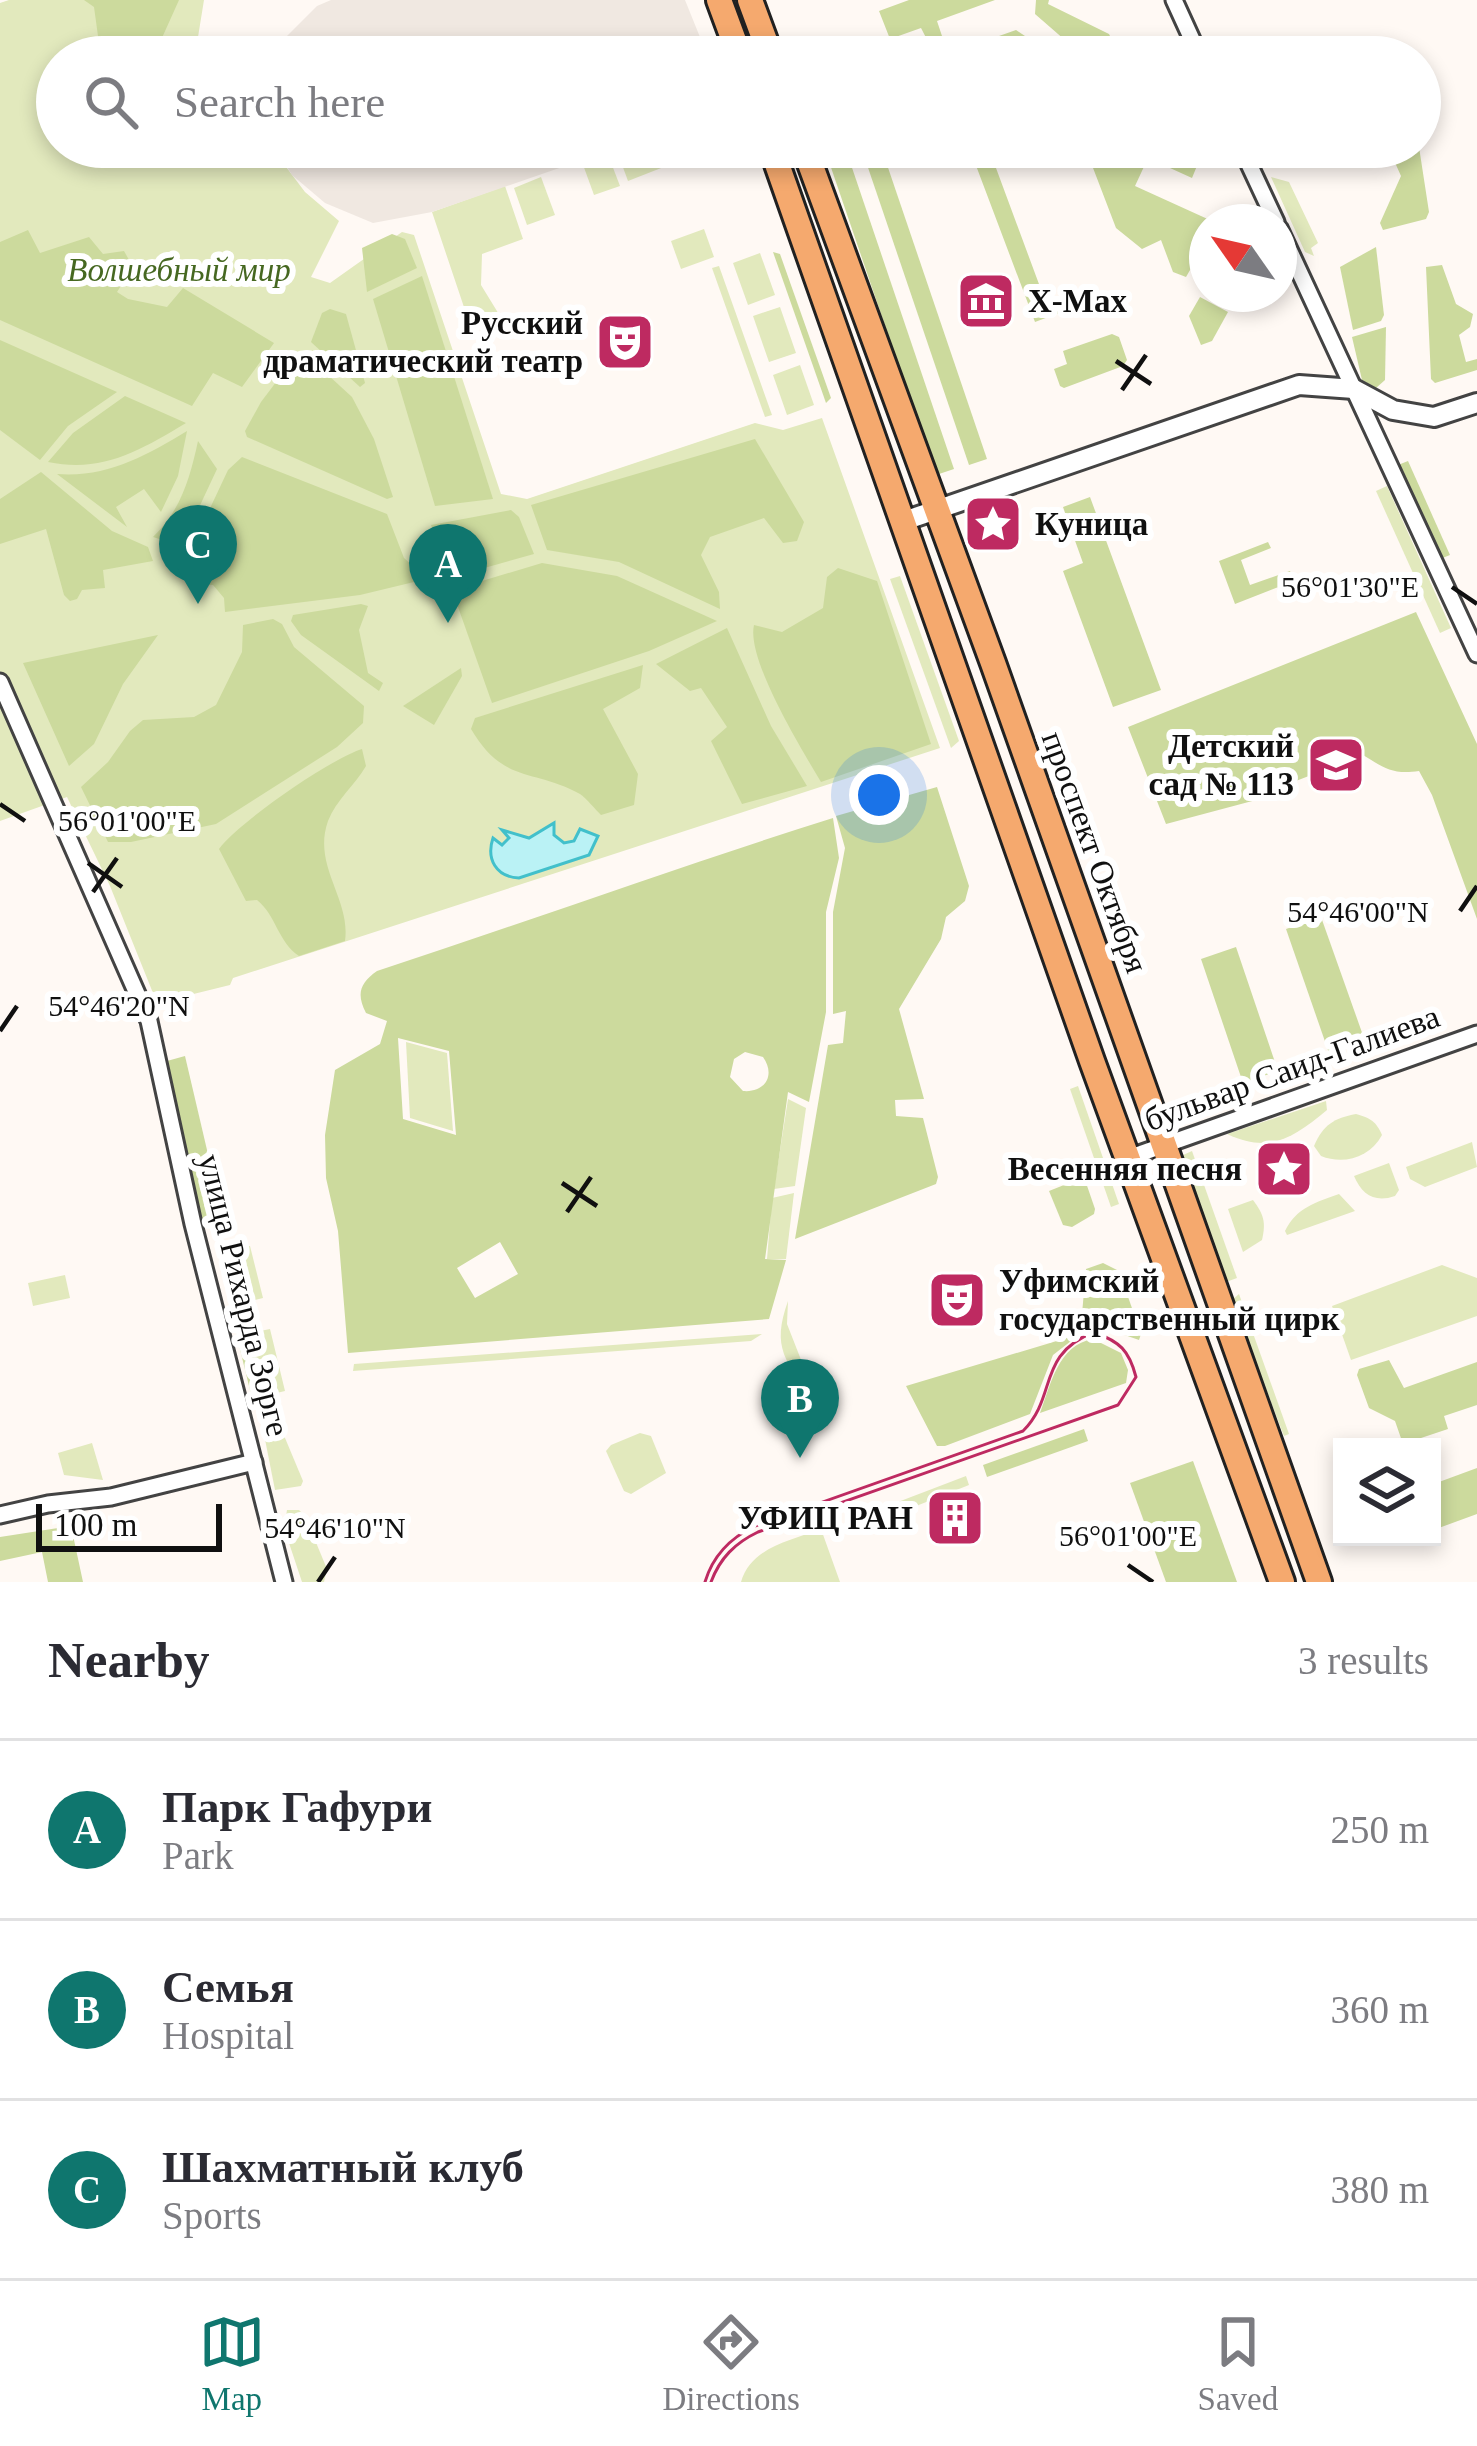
<!DOCTYPE html>
<html lang="en">
<head>
<meta charset="utf-8">
<style>
  body { margin:0; font-family:Georgia,serif; background:#f2f2f3; color:#2b2b33 }
  .controls { position:absolute; right:36px; bottom:36px; display:grid; overflow:hidden; border-radius:0px; box-shadow:0 6px 18px #0003 }
  .controls button { width:108px; height:108px; display:grid; place-items:center; padding:0; border:0; border-bottom:3px solid #e1e1e2; background:#fff; color:#2b2b33; font:60px sans-serif }
  .compass { position:absolute; left:1189px; top:204px; width:108px; height:108px; border-radius:50%; background:#fff; box-shadow:0 6px 18px #0003; rotate:304deg }
  .scale { position:absolute; left:36px; bottom:30px; width:186px; box-sizing:border-box; padding-left:12px; border:6px solid #101010; border-top:0; font-size:33px; line-height:42px; white-space:nowrap; color:#101010; -webkit-text-stroke:9px #fff; paint-order:stroke }
  .you { position:absolute; left:879px; top:795px; width:42px; height:42px; margin:-30px; border:9px solid #fff; border-radius:50%; background:#1a73e8; box-shadow:0 0 0 18px #1a73e833 }
  .badge { display:grid; place-items:center; width:78px; height:78px; border-radius:50%; background:#0f766e; color:#fff; font-size:39px; font-weight:700 }
  .pin { position:absolute; translate:-50% -99px; filter:drop-shadow(0 3px 6px #0008) }
  .pin::after { content:''; position:absolute; top:63px; width:42px; height:36px; background:inherit; clip-path:polygon(0 0,100% 0,50% 100%) }
  .list { margin:0; padding:0; list-style:none }
  h2 { display:flex; justify-content:space-between; align-items:center; height:156px; margin:0; padding:0 48px; font-size:51px }
  h2 small { font-size:39px; font-weight:400; color:#7c7c81 }
  .list li { display:grid; grid-template-columns:78px 1fr auto; gap:36px; align-items:center; box-sizing:border-box; height:180px; padding:0 48px; border-top:3px solid #e1e1e2 }
  .list b { display:block; font-size:45px; white-space:nowrap }
  .list p { margin:0; font-size:39px; white-space:nowrap; color:#7c7c81 }
  .list em { font-size:39px; font-style:normal; color:#7c7c81 }
  .icon { flex:none; width:66px; height:66px; fill:none; stroke:currentColor; stroke-width:2; stroke-linecap:round; stroke-linejoin:round }
  .map { position:relative; flex:none; width:1477px; height:1582px; overflow:hidden }
  .search { position:absolute; background:#fff; box-shadow:0 6px 18px #0003; left:36px; right:36px; top:36px; height:132px; display:flex; align-items:center; gap:30px; box-sizing:border-box; padding:0 42px; border-radius:66px; color:#7c7c81; font-size:45px }
  .sheet { height:696px; background:#fff }
  nav { display:flex; justify-content:space-around; align-items:center; box-sizing:border-box; height:168px; border-top:3px solid #e1e1e2; background:#fff; font-size:33px; color:#7c7c81 }
  nav a { display:grid; justify-items:center; gap:6px }
  nav .on { color:#0f766e }
  .map>svg:first-child { display:block }
  .green { fill:#e2e9bd }
  .forest { fill:#ccda9d; fill-rule:evenodd }
  .plaza { fill:#f0e8e1 }
  .water { fill:#baf2f5; stroke:#42c0cb; stroke-width:3 }
  .lines { fill:none; stroke-linecap:round; stroke-linejoin:round }
  .minor-casing { stroke:#434343; stroke-width:21 }
  .tertiary-casing { stroke:#434343; stroke-width:24 }
  .primary-casing { stroke:#212121; stroke-width:30 }
  .minor { stroke:#fff; stroke-width:15 }
  .tertiary { stroke:#fff; stroke-width:18 }
  .primary { stroke:#f5a96e; stroke-width:24 }
  .tram { stroke:#be2a61; stroke-width:3 }
  .ticks { fill:none; stroke:#101010; stroke-width:4.5 }
  .labels { text-anchor:middle; dominant-baseline:central; stroke-width:12; stroke-linejoin:round; paint-order:stroke }
  .park-label { font-size:33px; font-style:italic; fill:#466821; stroke:#fff }
  .poi-label { font-size:33px; font-weight:bold; fill:#101010; stroke:#fff; text-anchor:end }
  .street-label { font-size:33px; fill:#101010; stroke:#fff }
  .ticks-label { font-size:30px; text-anchor:middle; fill:#101010; stroke:#fff; stroke-width:12; stroke-linejoin:round; paint-order:stroke }
</style>
</head>
<body>
<div class="map">
<svg width="1477" height="1582" viewBox="0 0 1477 1582">
  <rect width="100%" height="100%" fill="#fff9f4"/>
  <g class="green">
    <polygon points="9,0 204,0 198,37 206,57 57,57 57,147 271,147 305,192 339,221 311,277 330,283 402,232 414,235 501,494 527,499 755,423 783,430 822,418 940,748 233,978 230,985 157,1003 110,886 67,797 0,821 0,3"/>
    <polygon points="627,147 674,147 679,161 628,181 617,151"/>
    <polygon points="607,152 620,186 594,195 582,162"/>
    <polygon points="541,177 555,215 527,225 514,188"/>
    <polygon points="1271,177 1289,182 1318,243 1311,248 1314,256 1305,252"/>
    <polygon points="505,186 523,239 482,254 481,285 500,316 468,319 432,212"/>
    <polygon points="704,229 714,257 681,269 671,241"/>
    <polygon points="760,253 775,295 748,305 733,263"/>
    <polygon points="719,266 772,415 765,417 712,268"/>
    <polygon points="780,307 796,353 769,362 753,316"/>
    <polygon points="800,365 814,405 787,415 773,375"/>
    <polygon points="1387,486 1451,628 1440,633 1376,491"/>
    <polygon points="900,576 959,741 951,748 890,579"/>
    <polygon points="406,1042 447,1053 453,1131 410,1118"/>
    <polygon points="1078,1086 1119,1204 1111,1207 1070,1089"/>
    <polygon points="788,1099 806,1108 795,1186 774,1189"/>
    <path d="M1326 1101 1327 1110C1293 1138 1270 1154 1227 1134Z"/>
    <path d="M1356 1114C1370 1118 1376 1121 1382 1135 1370 1158 1343 1165 1321 1156L1314 1146C1323 1125 1334 1118 1356 1114Z"/>
    <polygon points="1472,1142 1477,1167 1425,1187 1410,1179 1406,1167"/>
    <polygon points="1192,1151 1237,1278 1226,1282 1181,1156"/>
    <path d="M1389 1163 1399 1190 1395 1196C1375 1203 1362 1195 1354 1176Z"/>
    <polygon points="794,1193 786,1259 767,1259 772,1198"/>
    <path d="M1339 1194 1355 1211 1287 1235 1285 1231C1296 1208 1316 1202 1339 1194Z"/>
    <path d="M1253 1200C1264 1215 1266 1222 1262 1240L1243 1252 1228 1209Z"/>
    <polygon points="250,1246 263,1298 243,1303 230,1251"/>
    <polygon points="1442,1265 1477,1278 1477,1316 1351,1360 1332,1306"/>
    <polygon points="65,1275 70,1298 33,1306 28,1283"/>
    <polygon points="1239,1294 1289,1434 1284,1436 1232,1300"/>
    <path d="M788 1301 787 1324 816 1398 812 1399C786 1361 771 1348 788 1301Z"/>
    <polygon points="270,1329 285,1391 252,1399 250,1390 262,1386 250,1333"/>
    <polygon points="762,1334 751,1341 353,1371 354,1364"/>
    <polygon points="260,1414 275,1414 303,1481 301,1486 275,1490"/>
    <polygon points="640,1433 651,1436 666,1473 631,1494 624,1491 606,1451 611,1445"/>
    <polygon points="92,1443 103,1480 64,1475 58,1453"/>
    <polygon points="966,1476 969,1485 881,1520 877,1510"/>
    <polygon points="287,1510 299,1510 305,1516 327,1569 324,1582 302,1582 284,1528"/>
    <path d="M821 1529 840 1582H741C751 1547 790 1541 821 1529Z"/>
  </g>
  <g class="forest">
    <polygon points="84,0 179,0 157,49 127,56 106,49 98,36 94,7"/>
    <polygon points="909,0 995,0 937,21 948,54 1016,30 1031,40 1039,57 936,57 921,28 890,39 879,11"/>
    <polygon points="1036,0 1049,0 1048,4 1109,34 1112,40 1081,54 1035,14"/>
    <polygon points="824,147 845,147 954,469 936,475"/>
    <polygon points="861,147 881,147 987,459 969,465"/>
    <polygon points="969,147 1048,147 996,168 1046,303 1096,289 1099,298 1035,322"/>
    <polygon points="1085,147 1193,147 1199,161 1192,178 1148,158 1135,186 1212,221 1225,208 1232,222 1207,222 1207,253 1201,251 1186,277 1173,272 1161,240 1142,249 1116,228"/>
    <polygon points="1388,147 1419,147 1429,212 1426,219 1383,230 1380,223 1401,176"/>
    <polygon points="28,230 40,253 89,237 103,254 124,251 133,267 117,292 128,299 167,307 183,288 274,343 242,387 213,373 192,406 0,320 0,242"/>
    <polygon points="392,234 405,239 417,268 367,292 362,248"/>
    <polygon points="1376,247 1384,315 1381,321 1353,330 1340,267"/>
    <polygon points="773,252 780,254 831,398 826,403"/>
    <polygon points="1442,265 1456,304 1473,314 1470,327 1459,335 1466,362 1477,359 1477,370 1435,383 1431,379 1426,267"/>
    <polygon points="422,276 493,499 435,506 373,299"/>
    <polygon points="1200,297 1228,312 1212,341 1201,345 1189,316"/>
    <polygon points="330,309 346,314 365,383 360,387 311,342 322,313"/>
    <polygon points="1386,327 1385,380 1376,388 1362,380 1352,337"/>
    <polygon points="1112,334 1119,337 1127,360 1123,366 1064,388 1060,386 1054,369 1067,364 1063,351"/>
    <polygon points="0,340 117,392 68,426 40,460 0,430"/>
    <polygon points="303,352 352,397 374,439 393,497 387,499 247,437 245,431 261,402 298,353"/>
    <path d="M125 396 186 423C139 451 103 473 48 462L73 433Z"/>
    <path d="M187 431 178 476 161 512 144 489 116 507 127 527 57 474C106 478 146 456 187 431Z"/>
    <polygon points="755,439 804,522 797,541 783,543 764,518 710,537 701,555 719,592 720,609 619,562 547,550 531,505"/>
    <path d="M198 441 217 469 181 546 153 537C181 510 190 478 198 441Z"/>
    <polygon points="242,457 387,514 404,558 414,567 414,582 360,595 225,612 224,598 213,585 187,583 189,553 228,470"/>
    <polygon points="1408,461 1450,555 1440,559 1398,465"/>
    <polygon points="41,472 112,531 148,547 153,561 103,570 105,588 82,590 77,599 70,601 64,595 46,529 0,544 0,499"/>
    <polygon points="1090,497 1161,690 1113,707 1063,571 1083,563 1063,507"/>
    <polygon points="511,510 519,517 534,554 449,578 431,525"/>
    <polygon points="1268,542 1271,548 1241,560 1250,585 1290,571 1294,581 1235,604 1219,561"/>
    <polygon points="542,563 617,576 717,621 649,651 492,703 452,590"/>
    <path d="M838 568 877 581 931 744 821 782C802 750 746 659 754 625L782 632 823 608 827 577Z"/>
    <polygon points="361,604 368,606 359,630 368,673 383,683 379,691 301,635 291,621 293,615"/>
    <path d="M1416 612 1477 744V919L1432 795 1419 771C1393 775 1384 768 1363 755L1283 786 1275 795 1166 824 1128 727Z"/>
    <polygon points="273,619 282,624 294,647 364,706 363,723 337,747 216,824 131,842 108,842 81,787 108,762 130,731 143,720 194,717 216,705 242,652 243,625"/>
    <polygon points="727,628 771,726 807,786 742,804 711,741 727,727 701,688 690,691 656,664"/>
    <polygon points="158,635 123,684 94,744 69,766 23,663"/>
    <path d="M643 665 640 688 603 709 638 774 634 805 601 815C595 809 587 799 580 794 534 768 504 785 471 729L475 718Z"/>
    <polygon points="461,668 462,676 434,725 403,706"/>
    <path d="M362 749 366 766C355 785 336 800 328 821 312 866 351 899 345 941L299 956C278 942 276 915 257 900L246 901 219 849C239 822 330 759 362 749Z"/>
    <polygon points="937,787 969,886 965,901 946,917 941,939 899,1009 924,1099 895,1100 896,1116 923,1118 938,1177 936,1184 795,1239 828,1045 843,1043 846,1011 833,1014 833,912 845,848 836,816"/>
    <path d="M833 818 839 858 826 912V1012L809 1102 788 1092 765 1259 786 1260 769 1319 348 1353 338 1231 326 1178 325 1135 335 1070 380 1044 387 1021 366 1013C356 994 360 983 377 971 530 921 680 866 833 818ZM398 1038 449 1051 456 1135 403 1119ZM745 1052 763 1057C776 1075 765 1093 743 1091L730 1077 734 1059ZM500 1242 518 1274 475 1298 457 1268Z"/>
    <polygon points="1321,917 1365,1041 1329,1053 1286,929"/>
    <polygon points="1236,947 1278,1071 1243,1083 1201,959"/>
    <polygon points="185,1056 222,1214 202,1220 167,1061"/>
    <polygon points="1084,1177 1095,1209 1094,1214 1072,1227 1063,1225 1049,1191"/>
    <polygon points="1103,1263 1119,1271 1141,1334 1139,1340 1093,1324 1082,1314 1086,1269"/>
    <polygon points="245,1314 263,1387 250,1390 232,1317"/>
    <polygon points="1080,1334 1053,1355 1030,1414 945,1446 937,1446 906,1386"/>
    <path d="M1093 1339 1121 1353 1128 1370 1126 1383 1040 1413C1051 1384 1058 1345 1093 1339Z"/>
    <polygon points="1389,1360 1404,1388 1477,1362 1477,1405 1444,1416 1448,1429 1403,1444 1395,1421 1369,1408 1357,1375 1359,1369"/>
    <polygon points="1084,1429 1088,1441 987,1477 983,1465"/>
    <polygon points="1193,1461 1237,1582 1166,1582 1130,1483"/>
    <polygon points="1432,1464 1439,1482 1477,1468 1477,1514 1436,1529"/>
    <polygon points="71,1526 83,1582 48,1582 42,1552 0,1561 0,1537"/>
  </g>
  <g class="plaza">
    <polygon points="331,0 685,0 708,57 273,57 277,46 317,6"/>
    <polygon points="275,147 620,147 432,212 373,223 325,203 292,175"/>
  </g>
  <g class="water">
    <path d="M554 823V835L564 843 574 841 580 829 598 836 589 855 519 878C496 877 486 859 493 838L502 845 509 838 502 830 529 838Z"/>
    <circle cx="1283" cy="1169" r="19"/>
  </g>
  <g class="lines">
    <g class="minor-casing">
      <g id="minor">
        <polyline points="1174,0 1200,57"/>
        <polyline points="1241,147 1276,222"/>
        <polyline points="1279,228 1477,654"/>
        <polyline points="0,682 149,1021 193,1224 284,1582"/>
        <polyline points="1128,1158 1477,1034"/>
        <polyline points="0,1515 48,1504 111,1497 254,1462"/>
      </g>
    </g>
    <g class="tertiary-casing">
      <polyline id="tertiary" points="901,522 1299,385 1354,389 1393,410 1434,417 1477,403"/>
    </g>
    <g class="primary-casing">
      <g id="primary">
        <polyline points="719,0 740,57"/>
        <polyline points="750,0 771,57"/>
        <polyline points="771,147 1092,1061 1282,1582"/>
        <polyline points="804,147 993,663 1319,1582"/>
      </g>
    </g>
    <use href="#minor" class="minor"/>
    <use href="#tertiary" class="tertiary"/>
    <use href="#primary" class="primary"/>
    <path class="tram" d="M705 1582C713 1555 730 1538 755 1526L1023 1431C1058 1396 1036 1355 1094 1332 1120 1342 1129 1350 1136 1377L1118 1405 758 1532C735 1543 720 1558 711 1582"/>
  </g>
  <path class="ticks" d="M1116 361 1151 384M1122 390 1146 355M1452 587 1477 604M0 804 25 821M88 863 122 887M93 892 117 858M1460 911 1477 886M0 1031 17 1006M562 1183 597 1206M567 1212 591 1177M1128 1565 1153 1582M318 1582 335 1557"/>
  <defs>
    <g id="museum-square" transform="scale(3)"><rect x="-9" y="-9" width="18" height="18" rx="4" fill="#be2a61" stroke="#fff"/><path d="M0-6L6-3V-2H-6V-3ZM-5-1h2V3h-2ZM-1-1h2V3h-2ZM3-1h2V3H3ZM-6 4H6V6H-6Z" fill="#fff"/></g>
    <g id="theatre-square" transform="scale(3)"><rect x="-9" y="-9" width="18" height="18" rx="4" fill="#be2a61" stroke="#fff"/><path d="M-5-5.5Q0-4 5-5.5V0Q5 5 0 6Q-5 5-5 0ZM-3.3-2.5H-1v1.5H-3.3ZM1-2.5H3.3v1.5H1ZM-2.8 1Q0 5.5 2.8 1Z" fill="#fff"/></g>
    <g id="sight-square" transform="scale(3)"><rect x="-9" y="-9" width="18" height="18" rx="4" fill="#be2a61" stroke="#fff"/><path d="M0-6L1.8-2.2L6-1.7L2.9 1.2L3.7 5.4L0 3.3L-3.7 5.4L-2.9 1.2L-6-1.7L-1.8-2.2Z" fill="#fff"/></g>
    <g id="school-square" transform="scale(3)"><rect x="-9" y="-9" width="18" height="18" rx="4" fill="#be2a61" stroke="#fff"/><path d="M0-5L7-2L0 1L-7-2ZM-4 1L0 2.5L4 1V4Q0 6-4 4Z" fill="#fff"/></g>
    <g id="building-square" transform="scale(3)"><rect x="-9" y="-9" width="18" height="18" rx="4" fill="#be2a61" stroke="#fff"/><path d="M-4-6H4V6H1V3H-1V6H-4ZM-2.5-4.3h1.7v1.8h-1.7ZM.8-4.3h1.7v1.8H.8ZM-2.5-1h1.7V.8h-1.7ZM.8-1h1.7V.8H.8Z" fill="#fff"/></g>
  </defs>
  <g fill-rule="evenodd">
    <use href="#museum-square" x="986" y="301"/>
    <use href="#theatre-square" x="625" y="342"/>
    <use href="#sight-square" x="993" y="524"/>
    <use href="#school-square" x="1336" y="765"/>
    <use href="#sight-square" x="1284" y="1169"/>
    <use href="#theatre-square" x="957" y="1300"/>
    <use href="#building-square" x="955" y="1518"/>
  </g>
  <g class="labels">
    <g class="park-label">
      <text x="179" y="270">Волшебный мир</text>
    </g>
    <g class="poi-label">
      <text x="1028" y="301" text-anchor="start">X-Max</text>
      <text x="583" y="323">Русский<tspan x="583" dy="38">драматический театр</tspan></text>
      <text x="1035" y="524" text-anchor="start">Куница</text>
      <text x="1294" y="746">Детский<tspan x="1294" dy="38">сад № 113</tspan></text>
      <text x="1242" y="1169">Весенняя песня</text>
      <text x="999" y="1281" text-anchor="start">Уфимский<tspan x="999" dy="38">государственный цирк</tspan></text>
      <text x="913" y="1518">УФИЦ РАН</text>
    </g>
    <g class="street-label">
      <text transform="translate(1095 852) rotate(70)">проспект Октября</text>
      <text transform="translate(1292 1068) rotate(-20)">бульвар Саид-Галиева</text>
      <text transform="translate(244 1295) rotate(76)">улица Рихарда Зорге</text>
    </g>
  </g>
  <g class="ticks-label">
    <text x="1350" y="597">56°01'30"E</text>
    <text x="127" y="831">56°01'00"E</text>
    <text x="1358" y="922">54°46'00"N</text>
    <text x="119" y="1016">54°46'20"N</text>
    <text x="335" y="1538">54°46'10"N</text>
    <text x="1128" y="1546">56°01'00"E</text>
  </g>
</svg>
<div class="controls">
<button><svg class="icon" aria-label="layers" viewBox="0 0 24 24"><path d="M12 4l9 5-9 5-9-5zM3 14l9 5 9-5"/></svg></button>
</div>
<svg class="compass" viewBox="-18 -18 36 36"><path d="M0-13l5 13h-10z" fill="#e53935"/><path d="M0 13l5-13h-10z" fill="#7c7c81"/></svg>
<div class="scale">100 m</div>
<div class="you"></div>
<div class="pin badge" style="left:448px;top:623px">A</div>
<div class="pin badge" style="left:800px;top:1458px">B</div>
<div class="pin badge" style="left:198px;top:604px">C</div>
<div class="search"><svg class="icon" aria-label="search" viewBox="0 0 24 24"><circle cx="10" cy="10" r="6"/><path d="M15 15l6 6"/></svg>Search here</div>
</div>
<section class="sheet">
<h2>Nearby<small>3 results</small></h2>
<ul class="list">
<li><span class="badge">A</span><div><b>Парк Гафури</b><p>Park</p></div><em>250 m</em></li>
<li><span class="badge">B</span><div><b>Семья</b><p>Hospital</p></div><em>360 m</em></li>
<li><span class="badge">C</span><div><b>Шахматный клуб</b><p>Sports</p></div><em>380 m</em></li>
</ul>
</section>
<nav>
<a class="on"><svg class="icon" aria-label="map" viewBox="0 0 24 24"><path d="M3 6l6-2 6 2 6-2v14l-6 2-6-2-6 2zM9 4v14M15 6v14"/></svg>Map</a>
<a><svg class="icon" aria-label="directions" viewBox="0 0 24 24"><path d="M12 3l9 9-9 9-9-9zM9 14v-3h6M13 9l2 2-2 2"/></svg>Directions</a>
<a><svg class="icon" aria-label="saved" viewBox="0 0 24 24"><path d="M7 4h10v16l-5-4-5 4z"/></svg>Saved</a>
</nav>
</body>
</html>
